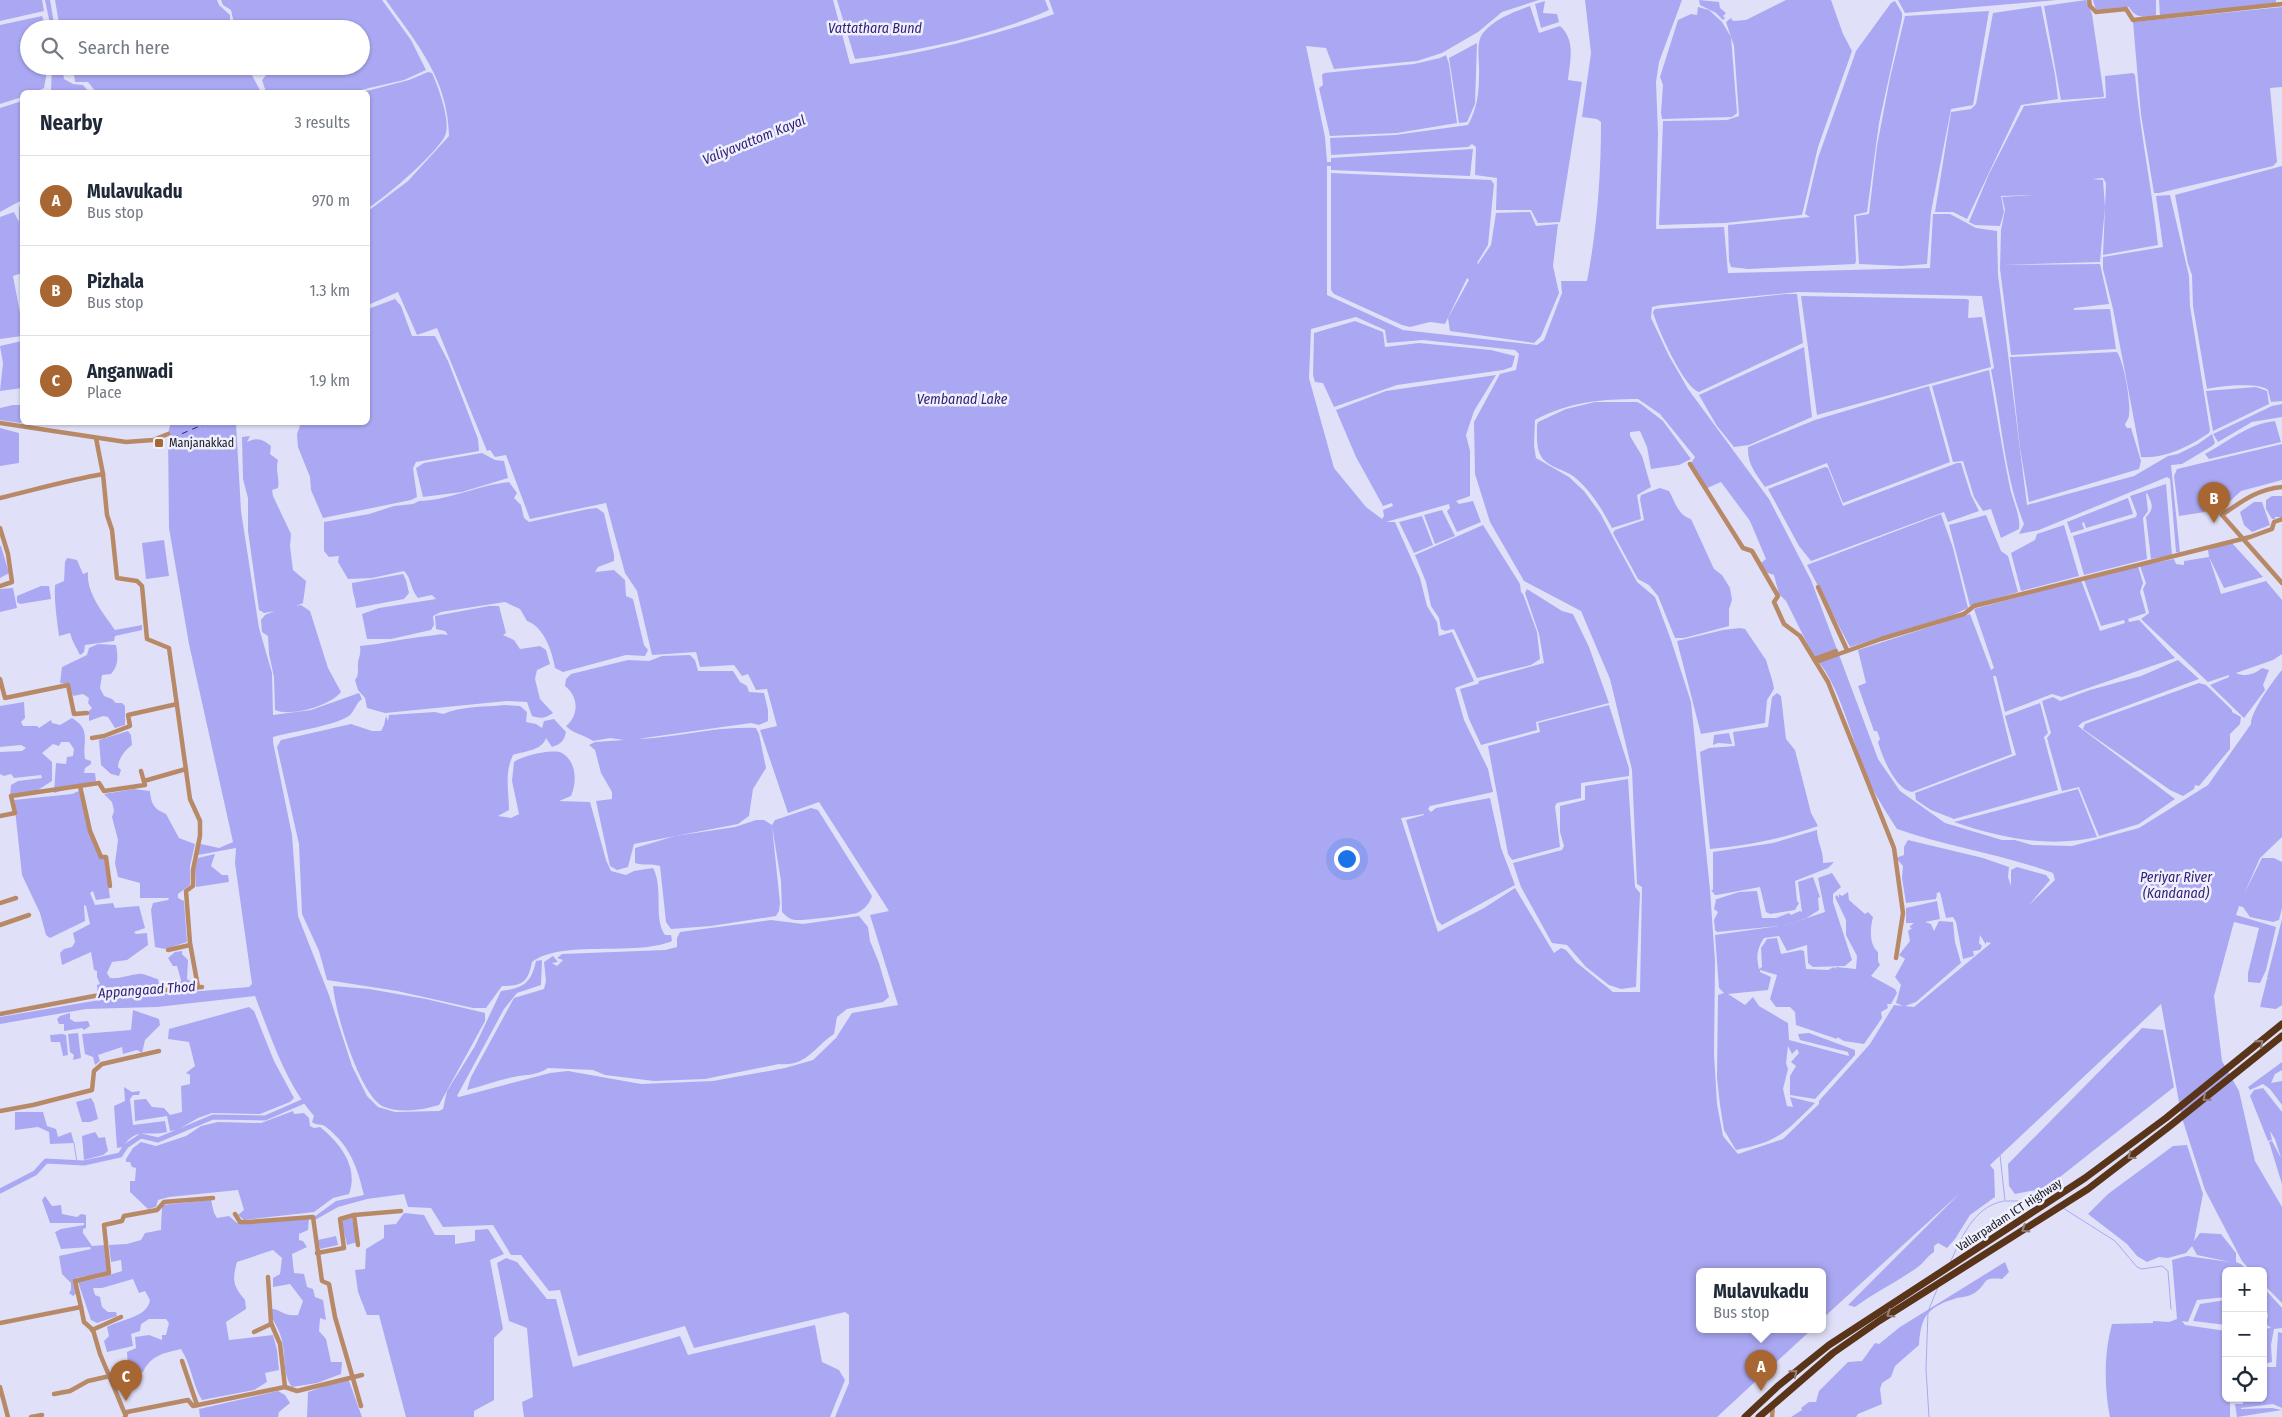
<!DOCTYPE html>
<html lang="en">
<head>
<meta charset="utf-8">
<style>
  body { margin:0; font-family:"Fira Sans Condensed",sans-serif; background:#f2f2f3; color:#1f2937 }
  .controls { position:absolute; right:15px; bottom:15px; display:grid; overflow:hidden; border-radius:8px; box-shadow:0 1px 4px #0004 }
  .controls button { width:45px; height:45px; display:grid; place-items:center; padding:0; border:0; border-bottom:1px solid #e0e1e3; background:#fff; color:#1f2937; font:25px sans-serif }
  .you { position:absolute; left:1346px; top:858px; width:18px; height:18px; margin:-12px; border:4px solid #fff; border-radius:50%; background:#1a73e8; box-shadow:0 0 0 8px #1a73e833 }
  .badge { display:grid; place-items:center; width:32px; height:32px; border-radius:50%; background:#a86632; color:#fff; font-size:16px; font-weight:700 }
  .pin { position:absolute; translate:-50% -41px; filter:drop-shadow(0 1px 2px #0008) }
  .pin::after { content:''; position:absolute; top:26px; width:18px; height:15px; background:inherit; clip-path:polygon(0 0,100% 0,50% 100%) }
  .popup { position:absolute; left:1696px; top:1268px; width:130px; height:65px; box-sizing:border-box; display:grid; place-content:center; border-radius:8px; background:#fff; filter:drop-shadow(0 1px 4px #0005); font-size:16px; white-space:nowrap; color:#747a83 }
  .popup b { font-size:19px; color:#1f2937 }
  .popup::after { content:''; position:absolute; left:50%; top:100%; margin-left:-10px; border:10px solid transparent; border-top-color:#fff }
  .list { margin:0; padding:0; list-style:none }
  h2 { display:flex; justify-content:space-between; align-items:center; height:65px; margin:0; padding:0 20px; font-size:21px }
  h2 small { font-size:16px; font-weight:400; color:#747a83 }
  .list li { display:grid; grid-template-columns:32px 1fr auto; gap:15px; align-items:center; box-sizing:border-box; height:90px; padding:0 20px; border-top:1px solid #e0e1e3 }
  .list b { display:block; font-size:19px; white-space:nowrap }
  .list p { margin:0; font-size:16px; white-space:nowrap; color:#747a83 }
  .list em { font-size:16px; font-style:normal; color:#747a83 }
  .icon { flex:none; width:28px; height:28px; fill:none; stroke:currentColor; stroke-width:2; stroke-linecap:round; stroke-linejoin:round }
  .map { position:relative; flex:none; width:2282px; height:1417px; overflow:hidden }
  .search { position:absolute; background:#fff; box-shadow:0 1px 4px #0004; left:20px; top:20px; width:350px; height:55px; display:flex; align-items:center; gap:12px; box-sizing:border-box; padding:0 18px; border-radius:28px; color:#747a83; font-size:19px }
  .panel { position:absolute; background:#fff; box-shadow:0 1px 4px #0004; left:20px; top:90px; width:350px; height:335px; border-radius:8px }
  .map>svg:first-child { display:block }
  .water { fill:#aaa8f2; fill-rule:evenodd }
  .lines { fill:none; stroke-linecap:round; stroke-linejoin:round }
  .stream { stroke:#aaa8f2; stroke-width:1 }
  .canal { stroke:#aaa8f2; stroke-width:5 }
  .ferry { stroke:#322276; stroke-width:1; stroke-dasharray:6 5; stroke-linecap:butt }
  .minor { stroke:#b88967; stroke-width:4.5 }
  .highway { stroke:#593419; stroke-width:7 }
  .oneway { stroke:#957f75 }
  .poi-dot { fill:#a86632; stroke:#efeffe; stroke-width:2 }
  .labels { text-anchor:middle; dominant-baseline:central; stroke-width:5; stroke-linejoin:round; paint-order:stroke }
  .poi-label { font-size:12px; fill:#17171f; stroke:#efeffe; text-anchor:start }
  .street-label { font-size:12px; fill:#17171f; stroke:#efeffe }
  .water-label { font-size:14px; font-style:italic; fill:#322276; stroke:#efeffe }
</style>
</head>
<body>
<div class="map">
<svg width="2282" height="1417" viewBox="0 0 2282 1417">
  <rect width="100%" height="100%" fill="#e0e1f9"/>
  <g class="water">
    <polygon points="0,0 42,0 44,11 0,21"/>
    <polygon points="45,0 50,0 55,29 51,29"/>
    <polygon points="55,0 217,0 219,5 230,15 230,29 60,29"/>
    <polygon points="221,0 382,0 411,40 426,70 404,80 352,92 266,92 262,80 267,74 277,69 277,66 361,66 361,29 266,29 262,21 235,28 231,10 223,5"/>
    <path d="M386 0H833L850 64C920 54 988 38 1054 14L1049 0H1539L1502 12 1478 32 1442 53 1417 61 1334 69 1326 48 1306 46 1325 137 1327 162H1331V158L1473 149 1470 176 1331 170V166H1327V295L1403 330 1537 345 1544 340 1562 293 1561 281H1587C1597 229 1601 176 1601 122L1597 119 1582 117 1591 53 1585 0H1682L1659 62 1656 82 1658 133 1656 229 1724 227 1728 273 1930 268 1933 214H1950L1976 228 1997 231 1998 275 2027 505 2134 476 2168 456 2178 454 2198 444 2212 434 2215 443 2212 446 2182 464 2171 465 2180 553 2176 552 2170 479 2167 477 2039 530 2019 534 2024 524C2004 475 2002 421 1991 370L1994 368 1982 296 1799 292 1661 305 1652 307 1651 318 1669 356 1688 389 1769 499 1811 580 1878 759 1900 791 1945 823 2002 840H2015L2032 845 2072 846 2139 828 2208 785 2251 724C2250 713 2274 679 2282 670V837L2260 858 2244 894 2262 858H2274L2282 862V908L2279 920 2273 922 2250 917 2243 907 2239 906 2236 915 2276 927 2266 970 2260 983 2248 982V973L2259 928 2234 922 2214 996 2222 1061 2239 1091 2255 1161 2282 1207V1303L2263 1284V1271H2251L2242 1261 2205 1190 2182 1118 2161 1004 1990 1165 1994 1170 1995 1197 1970 1215 1955 1239 1947 1248 1938 1243 1934 1246V1252C1927 1256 1924 1263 1918 1267 1897 1282 1875 1292 1855 1307L1848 1305 1960 1193 1822 1319V1272H1700V1330H1811L1717 1417H835L849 1383V1315L845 1312 694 1348 685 1326 578 1356 560 1290 549 1291 521 1255H511L493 1225 443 1227 431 1208 408 1207 404 1194 367 1199 338 1207 315 1220 314 1217 336 1201 364 1195C357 1166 350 1146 326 1127 321 1123 317 1126 312 1122L314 1116C285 1082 271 1037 255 996L157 1007 86 1009 0 1024V1017L105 999 249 987 252 984 235 863 236 848 198 855 199 846 201 844 219 848 233 842 189 644 169 528 168 433 171 422 236 423 241 511 259 628 272 673 273 715 311 710 359 693 362 699C356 703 355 710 350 715 339 725 290 732 273 737V742L292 835 298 916 329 995 352 1066 367 1096 378 1107 395 1112 439 1111 443 1109 447 1091 475 1046 501 991C524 988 531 983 536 961L542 960 541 985 517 993 504 1009 457 1096 459 1097 550 1073 568 1071 641 1084 713 1081 785 1068 813 1060 836 1038 852 1013 898 1005 870 915 889 911 819 802 788 813 760 730 777 726 767 689 756 690 748 674 742 676 734 665 700 667 696 652 652 655 637 591 625 573 606 503 530 519 506 455 495 457 490 450 487 451 437 328 417 335 398 292 368 305V211L408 181 449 136C448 79 417 44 386 0ZM1356 317 1385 330 1387 343 1423 340 1515 350 1519 354 1516 370 1500 374 1474 422 1475 474 1490 522 1524 581 1581 611 1610 679 1632 770 1637 884 1642 887 1640 992H1613L1576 962 1566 950 1561 948 1554 953 1515 888 1484 908 1438 932 1401 818 1424 814V815L1406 820 1437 920 1442 925 1515 885 1501 848 1490 798 1436 808 1431 812 1428 809 1430 806 1493 792 1488 769 1464 720 1455 688 1474 681 1452 632 1439 636 1437 622 1427 606 1420 578 1395 522H1386L1449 504 1450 508 1447 511 1457 532 1481 522 1473 501 1459 504 1456 501 1470 496V451L1466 435 1474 411 1496 375 1386 391 1336 410 1356 457 1383 506 1392 503 1393 506 1383 510 1384 516 1382 519 1366 507 1334 468 1309 378 1311 329ZM1638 399 1660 414 1695 457 1691 463 1705 489 1721 482 1750 521 1766 559 1761 563 1765 572 1774 575 1779 594 1786 601 1814 657C1840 681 1855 752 1871 786 1879 801 1888 815 1897 829 1948 847 2002 854 2053 873L2055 880 2029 905 2050 880 2046 875 2017 867 2011 870V886L2008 877 2009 867 1983 858 1908 840 1904 847V855L1896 858 1903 866 1902 878 1906 903 1936 899 1937 894H1935L1940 892 1946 918 1953 917 1956 922 1963 959 1974 956 1973 951 1980 950 1982 946 1979 943 1980 935 1986 945V942L1991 943 1914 1007 1905 1006 1916 1002 1961 963 1955 942 1953 922 1939 921 1934 931 1931 924 1925 922 1940 919 1937 901 1906 908V923H1914L1909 927 1912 928 1908 931 1910 941 1899 955 1905 959 1895 977 1901 985 1896 1003 1903 1006 1894 1005 1870 1044 1819 1101V1104L1783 1139 1738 1154 1723 1136 1717 1104 1714 1054 1715 961 1710 890 1691 702 1671 640 1655 597 1637 582 1600 513 1584 491 1569 477 1536 458 1534 446 1535 420C1568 402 1601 399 1638 399Z"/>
    <path d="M837 0H1045L1049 10C991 36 917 51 855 59Z"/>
    <polygon points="1699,0 1719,2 1720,8 1726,13 1723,16 1725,18 1723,20 1716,13 1700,5"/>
    <polygon points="1786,0 1831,0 1843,34 1852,51 1818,147 1802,215 1725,223 1659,225 1663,121 1727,120 1739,116 1734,46 1726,22 1731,18 1733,21 1746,20"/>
    <polygon points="1898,0 2057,0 1905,13"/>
    <polygon points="2086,0 2092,14 2104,96 2103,97 2061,100 2044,6"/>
    <path d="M2093 0H2156V16C2144 17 2136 19 2129 7H2125L2096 10Z"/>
    <polygon points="2159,0 2276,0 2276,4 2160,16"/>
    <polygon points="1545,1 1543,13 1557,14 1559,22 1541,28 1535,4"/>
    <polygon points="1895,1 1902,13 1902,18 1879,123 1867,212 1854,215 1856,261 1855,264 1748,269 1731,267 1729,261 1728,225 1810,217 1805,214 1818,158 1856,51 1891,3"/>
    <path d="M1530 6 1539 33 1560 26C1576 40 1570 61 1568 80L1582 82 1560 222 1538 223 1531 210H1496L1497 178 1475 175 1476 147 1472 144 1468 147 1331 155 1330 138 1395 135 1468 125C1477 109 1479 93 1479 75 1480 63 1475 43 1483 33 1494 19 1514 12 1530 6Z"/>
    <polygon points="2041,6 2055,75 2058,99 2021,105 1967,219 1953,212 1935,212 1951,112 1971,109 1976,104 1993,13"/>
    <polygon points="1698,7 1709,10 1722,22 1731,37 1737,113 1732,117 1662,119 1661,113 1663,85 1660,77 1678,20 1691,14 1697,15"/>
    <polygon points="2282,7 2282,87 2270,88 2277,162 2273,166 2159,193 2154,193 2141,115 2133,22"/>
    <polygon points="1989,11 1973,105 1951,109 1931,212 1927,264 1901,266 1859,264 1856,216 1869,214 1877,146 1890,78 1905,16"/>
    <polygon points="42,16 47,29 29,29 29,66 48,66 44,88 36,92 22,92 22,97 0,104 0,25"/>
    <polygon points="1477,43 1475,104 1467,122 1459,123 1449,58"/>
    <polygon points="1446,55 1449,64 1457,123 1397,133 1330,136 1319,88 1323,85 1322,75 1324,73 1414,64 1440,58"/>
    <polygon points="52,66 62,66 64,79 73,84 83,85 89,92 48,92 51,91"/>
    <polygon points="73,66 247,66 261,92 96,92 88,82 75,82"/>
    <path d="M428 72 432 73C438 86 450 119 446 133 443 148 383 200 368 208V92H363L409 80Z"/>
    <path d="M2133 73 2135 75C2140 132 2152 188 2158 245L2103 255 2106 183 2103 178 2092 179 2103 180 2105 207 2100 262 2003 265 2100 264 2109 304 2074 308V310L2110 309 2116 349 2011 355 2000 269 2001 230 2005 210 2002 197 2033 195 2001 196 2004 212 2000 226 1975 225 1969 222 1989 174 2024 106 2106 98 2105 76Z"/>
    <polygon points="22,101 22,200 0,212 0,108"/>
    <path d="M2282 166V401L2271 402 2268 390C2259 382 2219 386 2207 389L2193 306 2192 275 2188 264 2175 195Z"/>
    <polygon points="1331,173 1491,180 1494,184 1488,245 1477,263 1478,264 1491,245 1496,213 1530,212 1536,226 1558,224 1553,266 1559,293 1541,336 1534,343 1450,331 1448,318 1469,280 1467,278 1445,324 1430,322 1410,327 1402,325 1334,294 1331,290"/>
    <path d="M2170 195 2189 276 2190 306 2210 430 2209 433C2190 446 2165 459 2141 457L2113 309 2103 269V257L2163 247 2156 196Z"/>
    <polygon points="22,204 22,273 13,276 22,323 22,336 0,339 0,217 14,212 19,222 19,207"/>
    <path d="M1785 294H1797L1803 343 1699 392C1684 388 1657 328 1653 312L1655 309Z"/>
    <polygon points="1801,296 1966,299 1969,300 1968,318 1982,317 1991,367 1817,415"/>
    <polygon points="395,299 401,306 412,336 435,336 448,361 467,410 478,439 479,451 416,462 413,468 417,497 411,500 323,518 311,490 310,477 298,447 297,434 301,423 368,422 368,309"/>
    <polygon points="1355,321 1383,332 1385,347 1419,343 1491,350 1515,356 1512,367 1503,370 1397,385 1334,407 1323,383 1315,382 1313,375 1314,333"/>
    <polygon points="22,341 22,388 0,391 3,363 0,346"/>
    <polygon points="1804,347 1812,417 1749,445 1734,447 1717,426 1699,395"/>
    <path d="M2117 352C2124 362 2131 402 2129 415 2129 419 2126 421 2125 425L2127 428H2131L2141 461 2139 469 2029 502 2020 448 2010 357Z"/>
    <path d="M1989 370C1996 410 2002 449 2010 488 2013 501 2021 517 2019 529L2001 538 1991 509 1983 511 1974 497 1963 461 1953 462 1932 386Z"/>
    <path d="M1929 386 1950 462 1843 503 1827 463 1765 487C1756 474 1747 464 1748 447L1815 420Z"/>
    <polygon points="2256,387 2267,391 2269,404 2213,431 2206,391"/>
    <path d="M1595 402H1637L1641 404 1663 421 1691 459 1679 465 1651 469 1647 447 1640 431 1630 432V436L1642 456 1651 487 1637 495 1641 519 1612 528C1602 509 1590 489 1573 476 1563 469 1547 467 1541 456 1536 448 1537 434 1537 425L1538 422 1566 409Z"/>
    <polygon points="2282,404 2282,417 2252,422 2218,442 2213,434 2272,406"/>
    <polygon points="13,405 21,405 22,422 20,423 0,420 0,408"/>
    <path d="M2275 421 2281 442 2209 459 2205 454C2229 441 2248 424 2275 421Z"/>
    <polygon points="0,428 19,433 19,463 0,466"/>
    <path d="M250 436 247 442C257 437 263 439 271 446L270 454 278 460C275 471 280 478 278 488L272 490 273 496 291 534 290 546 293 570 306 581 303 603 296 606 301 605 310 611 328 668 341 692C330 706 291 717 275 710L274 677 269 654 268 636 262 632 261 620 265 615 274 611 264 613 259 610 248 531V498L243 479 242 437Z"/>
    <polygon points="2282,444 2282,480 2241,491 2228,503 2220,503 2214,498 2203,505 2205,512 2179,516 2174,476 2177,469"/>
    <polygon points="482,453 495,460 504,461 508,478 462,492 423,497 416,468 424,463"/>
    <polygon points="1957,463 1961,463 1971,495 1979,511 1948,522 1944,512 1811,561 1799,546 1768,489 1825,467 1828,468 1843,506"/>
    <path d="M509 482 517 493 514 498 521 505 524 518 529 522 588 509 597 508 604 513 614 555V561L598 567 595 572 614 570 625 580 626 596 633 599 644 645 648 650 645 656 626 655 563 672 555 668C552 651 544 627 527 621L520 609 505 602 441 612 433 616 434 625 431 630 391 639H367L362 614 379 608 436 599 432 595 418 598C410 589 412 579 404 571L372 578 348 579 338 562 339 556 329 557 324 551V522L369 514 394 506 413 504 419 501C450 500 479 485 509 482Z"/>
    <path d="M2166 484 2172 555 2151 559 2146 517C2154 509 2153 505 2147 493L2146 494 2148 511 2143 518 2147 559 2084 575 2073 536 2136 517 2137 514 2130 496Z"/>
    <path d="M1660 488 1669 491C1675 502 1678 515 1691 519L1714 569 1722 575 1730 588 1732 600 1729 609V626L1684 638H1675L1658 596 1649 585 1638 579 1613 533 1615 530 1644 520 1640 499 1641 495Z"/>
    <polygon points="2272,496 2282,496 2282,517 2275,517 2275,519 2272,519 2266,509 2266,500"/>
    <polygon points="2128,498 2133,514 2086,528 2084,522 2082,523 2084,529 2071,533 2067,522"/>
    <polygon points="2254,502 2262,502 2270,525 2252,532 2244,525 2240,512"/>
    <polygon points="1442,510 1455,536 1435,544 1424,515"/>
    <polygon points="1941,514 1953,548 1968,608 1953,615 1850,647 1807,565"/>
    <polygon points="1986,515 2001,551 2008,556 2018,592 1970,606 1949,525"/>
    <polygon points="1422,516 1433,545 1414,553 1399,522"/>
    <polygon points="1483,525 1520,584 1521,592 1523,594 1537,632 1540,659 1531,665 1477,678 1454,629 1445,631 1441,629 1439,618 1431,606 1426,582 1415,555"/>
    <polygon points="2064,525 2079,576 2021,591 2011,553 2035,540 2037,534"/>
    <polygon points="164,540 169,576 146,579 142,543"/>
    <path d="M2231 542 2263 577 2224 588 2209 557 2221 594 2266 581 2282 600V654L2273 660 2236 673C2245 677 2254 675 2262 668L2269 670 2263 685 2265 690 2244 718 2210 685 2229 677V675L2208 682 2141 619 2149 613 2143 589 2146 583 2140 566 2174 559 2176 564 2184 565V561L2209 557 2208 550Z"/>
    <polygon points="1,546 9,573 0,578 0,546"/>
    <path d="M67 558 77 560 83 574 88 572C86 593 104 614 115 630L142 625V630L115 636 114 641 85 645 84 652 80 655C76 647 72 641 70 633L59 636C57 620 54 601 55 585L64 581 65 562Z"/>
    <path d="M2138 566 2143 583 2140 592 2146 613 2128 619 2129 622 2139 620 2175 658 2062 697 2052 694 2005 712 1996 676H1993L2012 754 1912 792C1895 789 1882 756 1878 742L1880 739 1877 731H1874L1858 686 1866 683 1858 650 1970 614 1991 670 1994 668 1974 609 2081 580 2100 631 2125 623 2124 620 2101 626 2084 580Z"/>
    <path d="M403 574 406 580 409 593 404 599 356 608C356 599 352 593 352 583Z"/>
    <polygon points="41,586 49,586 51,599 20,604 17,602 17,596"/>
    <polygon points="13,588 17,608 0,612 0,589"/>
    <polygon points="1527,589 1562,611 1573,614 1589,647 1609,703 1536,722 1537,730 1481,745 1469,719 1460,689 1478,684 1479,681 1544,663 1539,634 1525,593"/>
    <path d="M489 606H499L506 633 503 635 514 640 520 649 540 646 546 650 550 664 537 670 535 679 540 699 553 713C546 718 541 719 532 716L527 702 507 701 385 713 367 708 365 698 358 690 355 680C360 673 357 670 358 663 359 655 361 656 360 646 383 644 405 638 428 636 436 635 440 633 448 635L445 631 436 629 435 616Z"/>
    <polygon points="1740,628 1745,629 1766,660 1773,683 1774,689 1767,700 1765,723 1701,734 1677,641 1723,630"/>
    <path d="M98 644 116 645C118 656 119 665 111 674L102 675 100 688 104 696 112 699 116 703H122L125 706V725L115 728 108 717 103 716 89 721V711L92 708 88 703 89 698 83 694 73 696 69 684 60 683 62 667 87 655 89 648Z"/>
    <path d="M690 655 695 660 698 671H733L740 682 747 686 749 692 764 693 768 710V721L759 725 751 723 637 739C677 738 715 726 756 728L759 734 766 768 753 789 749 816 738 824 634 844 628 867 617 870 610 866 596 801 612 799V792L601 773 595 750 589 745 595 742 624 740 610 738 593 741C583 734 575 735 566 726 579 715 579 697 565 686L566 679 571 674 628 660 649 661 662 656Z"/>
    <polygon points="2178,660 2199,679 2083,722 2078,726 2175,799 2139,824 2099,836 2079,787 2062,791 2047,738 2051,733 2042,701 2053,697 2060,701 2090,690 2141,676"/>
    <polygon points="2199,683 2206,685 2232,710 2232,712 2241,717 2240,724 2230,734 2230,749 2199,786 2195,785 2194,789 2183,796 2170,790 2083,729 2085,724"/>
    <path d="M1777 693 1781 696 1786 739 1795 750 1811 813 1818 826C1781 839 1749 845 1710 849L1700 752 1709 748 1735 746 1733 732 1768 727 1772 697Z"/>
    <path d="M24 702 25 718 21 722 23 726H37L39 728 51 720 52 723 60 725 72 718C92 730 82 741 85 759L91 761V764L85 768 84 773H95L96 781 54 793 56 763 66 764 67 757 73 756 74 749 69 742H61L59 746 53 744 42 753 52 762V781L38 790 10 797 11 785 18 781 42 778 41 775 14 778 11 774 4 776 0 774V752L22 751 26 748 21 745 0 747V706Z"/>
    <polygon points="2040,703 2048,733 2044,737 2058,790 1954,819 1931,810 1916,800 1915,793 2016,755 2005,716"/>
    <path d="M504 705 520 706 527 712 526 722 536 724 542 728 544 721 554 719 566 732C564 741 561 744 552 747L546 738C542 751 524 751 513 755 504 774 509 791 509 810L498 816 511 818 519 814 512 781 514 762C521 756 554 748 562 753 577 762 577 782 571 796L559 801 590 802 606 860 611 871 626 875 634 871 653 868C664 888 653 918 665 935H671L672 941C634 957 562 939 532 962 528 982 523 986 502 986L486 1008H473L397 991 327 980 319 951 302 914 299 844 277 747 281 740 351 724 372 731H381L384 725 386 716 388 721 389 715 435 712 443 714C461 706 485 707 504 705Z"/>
    <polygon points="1609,705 1629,768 1629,776 1581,783 1581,798 1557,803 1555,806 1560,847 1512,860 1508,854 1488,746 1540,732 1538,723"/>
    <path d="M128 731 131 735 132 745C126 749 118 759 118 767L121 770 119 776 111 774 101 765 99 740Z"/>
    <polygon points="1729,733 1732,744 1718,743 1713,745 1714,735"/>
    <polygon points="1628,779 1635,887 1640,893 1636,987 1621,989 1609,985 1586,967 1567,945 1552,943 1521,887 1513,863 1562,850 1564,846 1560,832 1560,806 1585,800 1585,786"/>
    <path d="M134 789 150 791C151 804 154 809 166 814L179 838 195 844 190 866V885L178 894V898L184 901 187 942 165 949 155 947 151 910 153 903 168 900 169 898H140V883L118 877 115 863 118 840 112 817 114 811 112 802 104 794Z"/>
    <path d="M2078 789 2097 837C2048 848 2001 838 1954 822Z"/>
    <path d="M79 791 91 836 105 859 110 898 96 900 93 891 90 893 95 905 113 903 115 908 139 906 145 928 134 932 136 934 147 933 148 945 127 960 112 962 107 973 110 978C120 979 128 975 138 974 145 973 151 978 158 979L160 988 98 995 97 985 100 984 97 977V971L94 970 91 952 62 965 60 953 64 949 72 947 75 942 73 933 90 924 86 906 84 905 85 921 50 938 46 935 40 913 22 875 14 800 72 794Z"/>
    <path d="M811 808 818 810 872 896C870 903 864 910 857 913 850 915 802 921 795 920 789 919 786 916 782 912L781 881 772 826 780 903 779 911 776 916 711 926 671 929 666 922 660 866C651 863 643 866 635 863V848L675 836 735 827 756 820H764L772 825 775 820Z"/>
    <path d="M1817 830C1817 842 1824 852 1823 863L1834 862 1828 868 1795 881 1797 901 1799 903 1795 910 1770 914 1766 912 1760 887 1717 895H1715L1711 890H1713V852L1773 843Z"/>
    <polygon points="215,854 211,866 222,875 228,875 229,882 196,887 195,869 198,858"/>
    <path d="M1832 873 1841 887 1833 894V902L1852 960 1845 966 1813 967 1808 963 1807 945 1787 951 1779 936 1764 938C1757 949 1756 956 1759 969L1762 967 1761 948 1767 939 1777 938 1781 954 1801 950 1804 951 1806 969 1828 970 1834 967 1836 969V967L1856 969 1857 956 1846 935V920L1835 897 1837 895 1839 898V894L1842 896 1848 892 1849 900 1865 914 1868 912 1873 917C1870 929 1869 944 1878 952V961L1880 965 1871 976 1895 989 1897 993 1891 1004H1887L1888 1008 1881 1012 1882 1018 1864 1044 1844 1041 1837 1037V1039L1796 1025 1795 1012 1790 1007H1776L1770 999 1777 975 1760 970V972L1771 977 1768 990 1728 994 1745 1005 1753 997 1759 1006 1788 1023 1789 1040 1849 1056 1848 1052 1800 1040 1798 1034 1809 1033 1855 1050V1055L1815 1099 1790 1095V1076L1796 1066 1791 1062 1799 1053 1797 1049 1792 1054 1788 1046 1786 1063 1788 1069 1783 1089 1787 1106 1793 1107 1790 1097 1815 1103C1785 1132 1779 1142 1736 1150L1724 1130 1720 1105 1717 1078 1718 995 1724 993 1719 988 1715 935 1779 926 1717 932 1715 930 1714 920 1718 912 1714 909 1716 900H1714L1739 892 1757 891 1762 918H1776L1789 913 1791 915 1800 911 1802 912 1798 882 1813 877 1820 897 1818 898 1819 910 1805 919 1782 926 1786 925 1825 912 1818 878Z"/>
    <path d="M859 916 868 927 870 941 879 963 889 997 883 1002 847 1009 837 1017 834 1034C815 1046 807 1067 779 1064L705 1079 654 1081 605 1075 593 1070 548 1068C537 1076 526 1074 514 1077 498 1080 483 1086 467 1090L471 1077 514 998 544 989 546 981 544 962 553 956 558 962 552 963 557 966 563 960 557 958 562 954 665 950 677 947V938L680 932 771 920 803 924Z"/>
    <polygon points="2282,919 2282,1005 2276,1009 2260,1007 2267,979 2269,978 2267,978"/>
    <polygon points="182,951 182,954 188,960 187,979 192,982 188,985 179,987 181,980 177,966 173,966 168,958 175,952"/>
    <path d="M333 986 369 989 426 999 485 1013V1021L439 1105C423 1110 398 1114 382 1106 359 1093 335 1012 333 986Z"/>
    <polygon points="249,1007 254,1011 274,1061 294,1098 290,1102 260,1114 212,1113 198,1118 177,1130 170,1131 167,1116 135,1121 134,1100 146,1099 152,1107 164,1108 170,1115 182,1112 181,1086 190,1084 190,1075 186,1073 195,1066 189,1042 168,1039 169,1029"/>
    <polygon points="133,1010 159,1019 160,1025 145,1040 142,1053 137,1050 123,1054 122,1047 98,1055 100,1061 95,1065 93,1057 85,1054 82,1034 131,1030"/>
    <polygon points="70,1013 70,1019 75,1022 88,1021 90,1026 84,1030 82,1028 64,1031 64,1024 59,1024 57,1019 60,1016"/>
    <polygon points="2142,1028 2163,1030 2174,1087 2046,1188 2015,1194 2009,1186 2008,1164"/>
    <polygon points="78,1033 81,1058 73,1060 74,1055 70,1052 68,1034"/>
    <polygon points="62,1034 66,1035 68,1055 63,1056 60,1042 51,1042 50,1035"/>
    <polygon points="2282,1062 2282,1070 2275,1074 2271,1083 2282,1081 2282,1105 2270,1089 2263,1084 2250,1090 2248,1087"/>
    <path d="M124 1087 132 1092 140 1091 139 1095H133L130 1099 133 1125 165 1121 167 1132C147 1137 136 1126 123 1147L117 1148 114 1106 125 1101Z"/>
    <polygon points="2263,1088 2282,1112 2282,1184 2269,1142 2272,1141 2281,1158 2275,1139 2270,1131 2272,1140 2268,1141 2250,1096 2254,1090"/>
    <polygon points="91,1098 94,1103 98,1119 90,1122 82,1122 76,1102"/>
    <path d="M293 1111 294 1114 304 1113 309 1118 310 1126 314 1128 320 1127C340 1143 359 1167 349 1194L333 1198 314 1212 244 1220 238 1215 244 1210 238 1190 169 1197 158 1200 156 1207 148 1209 130 1192V1181H135L136 1168 132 1167 130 1162H126V1159L133 1148 141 1142 156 1146 186 1136 201 1126 218 1122 261 1123Z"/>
    <polygon points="15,1112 43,1112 47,1126 56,1129 58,1137 71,1132 74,1143 50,1144 49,1132 38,1127 15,1130"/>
    <polygon points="95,1132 99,1138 105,1137 108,1151 103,1155 84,1160 82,1136"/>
    <path d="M2187 1145 2203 1194 2194 1241 2200 1233 2221 1234 2236 1253V1262L2241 1264 2248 1271H2226V1297L2197 1300 2188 1322 2182 1321 2185 1325 2226 1331V1398H2230V1417H2110C2104 1388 2104 1353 2112 1324L2153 1323V1321L2169 1322 2177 1319 2172 1260 2187 1256 2230 1262 2197 1255 2192 1246 2186 1253 2168 1258 2159 1257 2147 1262 2137 1256 2127 1244 2088 1214 2108 1194 2173 1146Z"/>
    <polygon points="45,1196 52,1206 61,1205 62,1214 77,1217 81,1214 86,1215 86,1228 83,1229 83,1233 92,1246 105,1245 108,1272 76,1278 74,1280 77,1293 73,1296 69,1293 71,1290 71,1283 62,1274 59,1256 91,1249 90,1247 61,1249 55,1232 61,1229 84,1225 84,1223 50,1223 42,1200"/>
    <path d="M211 1200 214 1213 217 1218 229 1216 237 1223 309 1218 308 1230 299 1234V1240L303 1241 307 1247 292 1254 294 1273 304 1274 307 1287 313 1289 315 1297 323 1300 326 1320 320 1318 319 1331 326 1339 331 1362H342L341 1374 317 1383 292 1387C281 1372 287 1352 280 1334 277 1325 271 1319 270 1309 281 1308 282 1317 298 1315L303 1301 290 1284 273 1287V1278L280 1274 282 1258 273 1250 237 1262C232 1280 233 1286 245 1300L246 1309 226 1322 229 1340 273 1335 277 1350 279 1370 265 1373 267 1382 254 1390 202 1400C192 1384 192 1366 181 1349 164 1353 151 1355 143 1372L132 1375 128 1371 127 1352 136 1348 135 1337 149 1335 162 1340V1335H166L169 1323 166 1319H149L141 1324 140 1331 131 1334 133 1346 107 1352 104 1341 109 1336 107 1327C121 1319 147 1318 150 1300L145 1291 139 1293 133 1279 102 1288H93L95 1295 100 1297 102 1307 108 1312H116L117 1316 97 1323 91 1320 78 1282 99 1278 122 1271 121 1260 111 1262 109 1245 127 1244 141 1240 145 1233 161 1230 162 1205Z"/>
    <polygon points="404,1213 424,1215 435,1235 455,1235 455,1244 475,1241 475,1230 488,1229 504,1254 490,1260 503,1329 494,1338 494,1400 474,1411 474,1417 406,1417 379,1315 367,1315 358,1292 355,1270 365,1269 366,1249 384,1238 384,1225 396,1224"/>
    <polygon points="352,1218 357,1242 347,1245 341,1220"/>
    <polygon points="336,1236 338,1245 320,1249 318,1240"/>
    <polygon points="506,1258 517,1262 547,1299 556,1299 573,1367 680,1336 688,1355 815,1325 822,1362 839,1370 845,1380 830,1417 524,1417 522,1402 533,1397 527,1328 509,1321 497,1263"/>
    <path d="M2005 1262 2009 1272 2002 1279C1981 1277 1989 1282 1976 1292 1971 1296 1963 1297 1957 1298 1928 1307 1921 1315 1919 1345L1895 1366 1891 1377 1882 1383 1880 1389 1882 1404 1858 1414 1856 1417H1791L1802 1410 1801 1408 1809 1402H1816L1819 1391 1848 1362 1862 1361 1875 1343 1879 1344 1900 1327Z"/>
    <polygon points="2263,1287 2282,1308 2282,1328 2274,1329 2271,1345 2272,1362 2263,1364 2263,1329 2271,1328 2266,1324 2268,1316"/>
    <polygon points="2226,1300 2226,1325 2193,1321 2200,1304"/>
    <polygon points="2278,1332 2282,1333 2282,1408 2273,1404 2241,1408 2241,1409 2272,1408 2282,1410 2237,1417 2235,1404 2243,1404 2243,1401 2235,1398 2263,1398 2263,1374 2268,1373 2263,1370 2263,1367 2276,1367"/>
    <polygon points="348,1378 362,1417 307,1417 308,1392"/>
    <polygon points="278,1391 285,1395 290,1403 279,1412 278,1417 200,1417 199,1409"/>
  </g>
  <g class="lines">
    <g class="stream">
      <polyline points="74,1143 77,1163"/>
      <polyline points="2000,1155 2005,1201 2043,1201"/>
      <polyline points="2063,1208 2115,1241 2137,1267 2142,1269 2162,1266 2168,1271 2171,1309"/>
      <path d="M1950 1263C1961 1238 1974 1206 2004 1201"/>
      <polyline points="1929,1309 1938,1287"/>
      <polyline points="1928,1312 1926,1369 1929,1417"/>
    </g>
    <polyline class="canal" points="0,1191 35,1173 46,1161 84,1163 120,1155 126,1146 141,1136 158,1140 213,1117 265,1118 302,1102"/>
    <polyline class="ferry" points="172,438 209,422"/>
    <g class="minor">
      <polyline points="2089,0 2090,6 2096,12 2126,9 2133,20 2282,4"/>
      <polyline points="0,423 126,442 153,440 168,434"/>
      <polyline points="96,438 103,474 107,515 112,530 117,578 137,581 142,586 147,639 169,648 190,799 200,821 200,836 193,870 193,886 186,891 190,943 198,987"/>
      <polyline points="1690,464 1743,548 1752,551 1778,596 1774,602 1784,624 1800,636 1828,682 1894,848 1903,913 1896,958"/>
      <path d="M2282 487C2258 489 2242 501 2222 515L2282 583"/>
      <path d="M0 498C34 490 68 480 103 474"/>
      <polyline points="0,528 8,554 12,582 0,586"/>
      <polyline points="1818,587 1847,650"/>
      <polyline points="1814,659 1836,651"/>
      <polyline points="1816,662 1881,639 1964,614 1974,606 2250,537 2272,529 2274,522 2282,519"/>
      <polyline points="0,679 5,698 68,685 74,714 87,713"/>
      <polyline points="92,738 104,736 130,726 128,715 177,704"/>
      <polyline points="144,781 186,769"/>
      <polyline points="80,786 90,831 101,857 106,857 110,886"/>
      <polyline points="0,816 15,813 11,796 99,783 104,791 145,785 141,771"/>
      <polyline points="0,903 16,898"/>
      <polyline points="0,925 29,915"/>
      <polyline points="168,950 190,945"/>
      <polyline points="0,1014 94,996 202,987"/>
      <polyline points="0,1111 33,1105 92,1090 94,1071 102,1064 159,1051"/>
      <polyline points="235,1214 240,1222 249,1222 313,1217 322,1281 329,1284 335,1317 361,1406"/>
      <polyline points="354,1215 401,1211"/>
      <polyline points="317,1253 344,1248 340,1219 354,1215 358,1245"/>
      <polyline points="268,1277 271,1323 280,1344 285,1387"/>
      <polyline points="81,1307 75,1281 109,1273 104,1225 122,1221 124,1216 157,1210 164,1202 213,1198"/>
      <polyline points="0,1323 81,1307 84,1322 93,1330 100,1354 125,1414"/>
      <polyline points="92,1330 121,1317"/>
      <polyline points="254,1332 271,1324"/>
      <polyline points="182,1361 197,1405"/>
      <polyline points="0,1387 8,1417"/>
      <polyline points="54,1394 70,1391 88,1381 110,1376"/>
      <polyline points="31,1417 42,1415"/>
      <polyline points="125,1417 127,1412 188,1400 193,1406 285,1387 297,1391 362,1375"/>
      <polyline points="1772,1417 1773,1405"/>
    </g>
    <g class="highway">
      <polyline points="1745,1417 1778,1386 1829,1345 2085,1178 2166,1118 2282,1024"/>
      <polyline points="1759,1417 1833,1353 1879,1321 2088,1189 2170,1126 2282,1036"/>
    </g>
  </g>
  <defs><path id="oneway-chevron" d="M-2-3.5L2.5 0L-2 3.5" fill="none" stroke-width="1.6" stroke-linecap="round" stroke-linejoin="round" transform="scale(1.25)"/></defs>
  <g class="oneway">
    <use href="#oneway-chevron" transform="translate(2260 1043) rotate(-41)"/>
    <use href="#oneway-chevron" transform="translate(2206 1098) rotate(141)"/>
    <use href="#oneway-chevron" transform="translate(2131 1156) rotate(143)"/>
    <use href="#oneway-chevron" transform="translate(2025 1229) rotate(148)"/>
    <use href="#oneway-chevron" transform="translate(1890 1314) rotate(148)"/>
    <use href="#oneway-chevron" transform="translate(1794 1373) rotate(-39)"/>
  </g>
  <rect class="poi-dot" x="154" y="438" width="10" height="10" rx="2.5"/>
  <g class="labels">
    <g class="poi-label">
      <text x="169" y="443">Manjanakkad</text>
    </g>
    <g class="street-label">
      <text transform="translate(2009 1215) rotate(-33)">Vallarpadam ICT Highway</text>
    </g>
    <g class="water-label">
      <text x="875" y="28">Vattathara Bund</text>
      <text transform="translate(754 140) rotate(-22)">Valiyavattom Kayal</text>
      <text x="962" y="399">Vembanad Lake</text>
      <text x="2176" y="877">Periyar River<tspan x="2176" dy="16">(Kandanad)</tspan></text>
      <text transform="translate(147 990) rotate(-4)">Appangaad Thod</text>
    </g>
  </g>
</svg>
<div class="controls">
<button>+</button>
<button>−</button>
<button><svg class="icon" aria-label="locate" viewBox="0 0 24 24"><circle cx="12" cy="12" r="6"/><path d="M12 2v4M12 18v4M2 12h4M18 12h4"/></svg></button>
</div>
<div class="you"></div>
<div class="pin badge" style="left:1761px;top:1391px">A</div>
<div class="popup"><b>Mulavukadu</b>Bus stop</div>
<div class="pin badge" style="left:2214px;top:523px">B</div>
<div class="pin badge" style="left:126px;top:1401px">C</div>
<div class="search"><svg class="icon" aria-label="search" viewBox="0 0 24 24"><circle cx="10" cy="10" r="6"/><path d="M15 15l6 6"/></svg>Search here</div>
<section class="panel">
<h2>Nearby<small>3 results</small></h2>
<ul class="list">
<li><span class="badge">A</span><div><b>Mulavukadu</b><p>Bus stop</p></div><em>970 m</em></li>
<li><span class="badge">B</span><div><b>Pizhala</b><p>Bus stop</p></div><em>1.3 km</em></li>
<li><span class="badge">C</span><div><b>Anganwadi</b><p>Place</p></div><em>1.9 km</em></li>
</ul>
</section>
</div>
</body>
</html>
